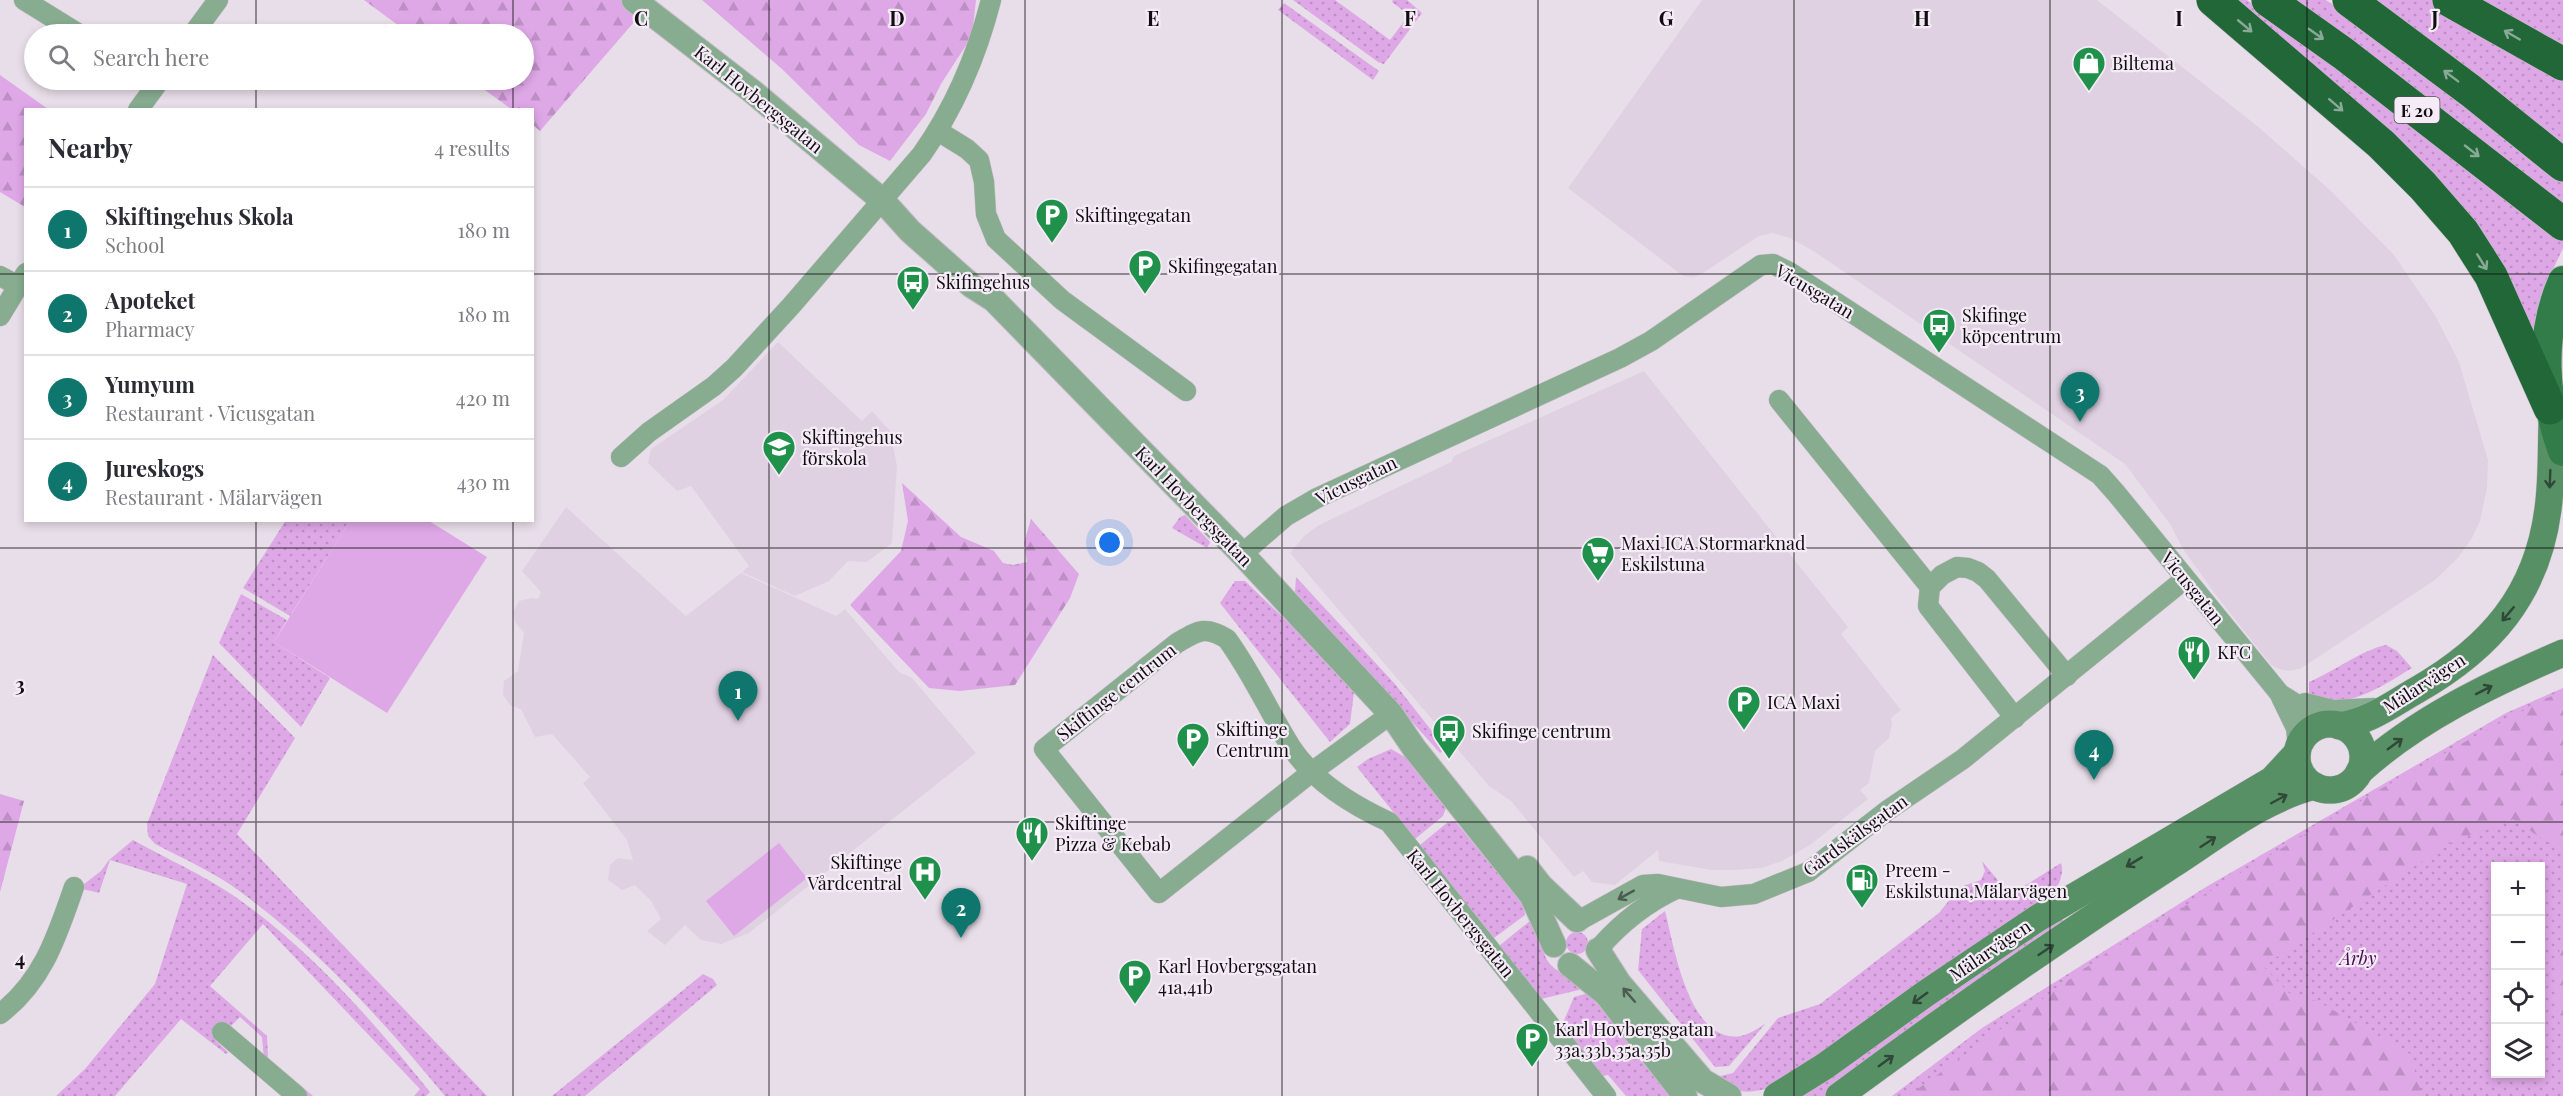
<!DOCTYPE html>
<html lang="en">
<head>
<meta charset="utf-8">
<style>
  body { margin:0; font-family:"Playfair Display",serif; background:#f7f7f7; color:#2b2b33 }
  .controls { position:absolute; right:18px; bottom:18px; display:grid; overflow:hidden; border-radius:0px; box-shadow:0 3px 9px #0003 }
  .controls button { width:54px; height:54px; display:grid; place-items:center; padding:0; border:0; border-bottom:2px solid #e1e1e2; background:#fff; color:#2b2b33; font:30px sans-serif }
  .you { position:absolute; left:1110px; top:543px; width:21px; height:21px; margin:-15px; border:4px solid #fff; border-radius:50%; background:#1a73e8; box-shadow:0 0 0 9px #1a73e833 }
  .badge { display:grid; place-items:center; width:39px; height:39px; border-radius:50%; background:#0f766e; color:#fff; font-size:20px; font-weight:700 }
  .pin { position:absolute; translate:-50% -50px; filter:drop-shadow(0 2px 3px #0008) }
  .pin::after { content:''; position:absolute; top:32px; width:21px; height:18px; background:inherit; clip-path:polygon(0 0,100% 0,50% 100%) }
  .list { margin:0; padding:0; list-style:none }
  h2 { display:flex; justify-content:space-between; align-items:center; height:78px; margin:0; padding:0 24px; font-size:26px }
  h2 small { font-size:20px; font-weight:400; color:#7c7c81 }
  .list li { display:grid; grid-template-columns:39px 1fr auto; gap:18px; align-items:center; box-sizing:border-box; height:84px; padding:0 24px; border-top:2px solid #e1e1e2 }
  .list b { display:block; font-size:22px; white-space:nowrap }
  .list p { margin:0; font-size:20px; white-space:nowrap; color:#7c7c81 }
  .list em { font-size:20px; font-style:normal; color:#7c7c81 }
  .icon { flex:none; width:33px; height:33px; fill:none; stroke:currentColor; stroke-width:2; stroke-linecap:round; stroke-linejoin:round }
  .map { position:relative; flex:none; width:2563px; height:1096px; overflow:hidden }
  .search { position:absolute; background:#fff; box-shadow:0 3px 9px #0003; left:24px; top:24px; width:510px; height:66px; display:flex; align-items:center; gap:15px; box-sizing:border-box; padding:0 21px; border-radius:33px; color:#7c7c81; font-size:22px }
  .panel { position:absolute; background:#fff; box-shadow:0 3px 9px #0003; left:24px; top:108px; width:510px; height:414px; border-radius:0px }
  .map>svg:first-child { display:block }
  .built { fill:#e0d1e2 }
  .grass { fill:url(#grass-dots); fill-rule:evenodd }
  .forest { fill:url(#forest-firs) }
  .garden { fill:#dea7e6 }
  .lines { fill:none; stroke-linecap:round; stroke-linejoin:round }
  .minor-casing { stroke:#c5bdc6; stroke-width:21 }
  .tertiary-casing { stroke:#c5bdc6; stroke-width:26 }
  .secondary-casing { stroke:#c5bdc6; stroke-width:28 }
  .primary-casing { stroke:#c5bdc6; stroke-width:32 }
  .motorway-casing { stroke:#c5bdc6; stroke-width:34 }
  .minor { stroke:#87ac8f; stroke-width:20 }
  .tertiary { stroke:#87ac8f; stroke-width:24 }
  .secondary { stroke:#589066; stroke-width:27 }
  .primary { stroke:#327c49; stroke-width:30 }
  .motorway { stroke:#216738; stroke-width:33 }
  .oneway { stroke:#8ba998 }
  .oneway2 { stroke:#304837 }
  .oneway3 { stroke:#4c5c50 }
  .grid { fill:none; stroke:#100d10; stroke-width:1.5; stroke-opacity:0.55 }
  .labels { text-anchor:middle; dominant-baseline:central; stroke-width:4.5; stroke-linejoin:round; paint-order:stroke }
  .shield { fill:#f5ebf7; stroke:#555055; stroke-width:1.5 }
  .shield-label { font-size:16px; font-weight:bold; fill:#100d10 }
  .poi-label { font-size:18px; fill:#100d10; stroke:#f5ebf7; text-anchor:start }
  .street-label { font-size:18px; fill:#100d10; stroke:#f5ebf7 }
  .park-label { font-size:18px; font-style:italic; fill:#480a52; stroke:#f5ebf7 }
  .grid-label { font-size:20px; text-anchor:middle; font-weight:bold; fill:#100d10; stroke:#f5ebf7; stroke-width:4.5; stroke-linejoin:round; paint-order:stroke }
</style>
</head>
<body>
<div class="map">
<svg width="2563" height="1096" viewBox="0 0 2563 1096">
  <defs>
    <pattern id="grass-dots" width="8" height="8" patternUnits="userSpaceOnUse" patternTransform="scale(1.5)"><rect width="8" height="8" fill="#dea7e6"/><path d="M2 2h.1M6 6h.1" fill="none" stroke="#bd8fc4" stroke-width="1.8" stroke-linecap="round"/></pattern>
    <pattern id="forest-firs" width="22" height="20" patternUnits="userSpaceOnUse" patternTransform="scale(1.5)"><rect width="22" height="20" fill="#dea7e6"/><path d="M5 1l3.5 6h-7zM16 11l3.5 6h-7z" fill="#bd8fc4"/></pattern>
  </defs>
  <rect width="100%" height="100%" fill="#e8dee9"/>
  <g class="built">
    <polygon points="1702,0 2097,0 2256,125 2330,190 2394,255 2435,315 2459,362 2488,460 2487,488 2480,521 2472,538 2458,558 2435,580 2300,669 2288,671 2279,669 2271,665 2215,594 2183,549 2170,524 2125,464 1815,252 1790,238 1773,233 1759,236 1703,273 1694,277 1683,276 1568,188"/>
    <polygon points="778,342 862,421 872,411 890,431 897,466 892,543 867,562 848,561 829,581 795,596 742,572 749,566 691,486 677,491 648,463 651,449 723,400"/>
    <polygon points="1644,371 1848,627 1841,634 1901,710 1891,718 1892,725 1889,738 1875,751 1869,783 1860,790 1868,799 1810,845 1782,861 1761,868 1737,870 1711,870 1659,861 1658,850 1615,885 1592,882 1583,871 1574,877 1511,801 1489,786 1290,553 1304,536 1319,525 1451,462 1454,456"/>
    <polygon points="566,507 686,616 741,573 836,616 845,609 899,672 912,678 976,753 749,933 721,944 701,940 685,925 665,945 647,931 661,919 651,901 635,885 622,890 608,880 610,865 618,858 633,860 627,840 583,783 590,777 552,734 535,737 521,709 511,706 503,695 504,681 518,671 524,633 515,622 513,612 519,601 531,598 538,599 541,592 522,571"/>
  </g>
  <g class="grass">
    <polygon points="1293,0 1335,0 1390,40 1409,15 1392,2 1393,0 1407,0 1422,13 1384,64 1378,62"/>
    <polygon points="2232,0 2247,0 2307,43 2563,239 2563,248 2541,295 2533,333 2505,279"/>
    <polygon points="2293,0 2326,0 2425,71 2563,181 2563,204"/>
    <polygon points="2376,0 2431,0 2563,74 2563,143"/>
    <polygon points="2481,0 2563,0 2563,49"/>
    <polygon points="1284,3 1379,71 1373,80 1278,10"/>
    <polygon points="1185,515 1210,542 1207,548 1172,528 1180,517"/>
    <polygon points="286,520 350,521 290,616 243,588"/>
    <polygon points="1296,577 1395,684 1446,749 1440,753 1295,592"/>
    <polygon points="1235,581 1245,581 1326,659 1354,692 1350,724 1330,742 1220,603"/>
    <polygon points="241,594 287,620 274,642 330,678 301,727 219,643"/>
    <path d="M2386 645 2397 651 2412 668C2385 684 2341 716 2309 693V682C2331 673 2364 649 2386 645Z"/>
    <path d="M213 655 295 738 237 834 487 1096H445C384 1022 320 951 242 893 216 873 184 859 155 844L148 836 147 824Z"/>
    <path d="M2563 688V1096H1892L1982 1028 2206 887 2506 713ZM2496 866H2540V1074H2496Z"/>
    <polygon points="1391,749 1405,757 1446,808 1443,816 1415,839 1357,767 1368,759"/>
    <polygon points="1455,821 1524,905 1525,915 1494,938 1420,845 1448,822"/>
    <path d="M133 840C167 859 204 875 237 898 312 951 373 1021 430 1092L426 1096H414L420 1089 263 924 210 986 267 1036 268 1058 313 1096H307L264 1059 262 1037 240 1017 216 1041 228 1052 226 1054 181 1019 115 1096H56L85 1069 155 984 187 884 110 860 99 893 79 888 101 871 109 860Z"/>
    <path d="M1982 861 2010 895 2061 863C2065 875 2057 888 2051 898L1776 1086C1745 1095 1740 1094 1712 1078L1733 1073 1778 1018 1820 1004 1939 913 1960 887 1981 880 1985 871Z"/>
    <path d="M1665 911C1674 946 1689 1045 1741 1036 1750 1034 1759 1028 1766 1023L1729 1066 1715 1067 1638 970 1642 929Z"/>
    <polygon points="2058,912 2066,925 1828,1096 1796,1096"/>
    <path d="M1536 916C1546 968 1542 962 1587 988L1541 999 1499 946Z"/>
    <circle cx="1577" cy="943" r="11"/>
    <polygon points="703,974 713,979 717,985 585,1096 552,1096"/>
    <polygon points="1592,992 1670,1096 1626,1096 1608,1075 1603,1076 1562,1025 1574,997"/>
  </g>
  <g class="forest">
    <polygon points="364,0 653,0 540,131 533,125 532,110 511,109 471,80 524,80 524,34 410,34"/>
    <polygon points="702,0 976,0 972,36 941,84 926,114 890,161 859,145 782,69"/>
    <polygon points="0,75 48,109 26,110 25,207 0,192"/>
    <polygon points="902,483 961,537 994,551 1003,563 1013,565 1027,562 1024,543 1031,519 1079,574 1070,598 1015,685 960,691 929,688 850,605 901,551 908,521"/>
    <polygon points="2563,690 2563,853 2513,819 2448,844 2263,966 2289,993 2317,1001 2410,1054 2422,1096 1908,1096 2105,954 2379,790 2481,733"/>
    <polygon points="0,794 24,801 0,892"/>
    <path d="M2563 936V1043C2556 1005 2552 974 2563 936Z"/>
  </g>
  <g class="garden">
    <polygon points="350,521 429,521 487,557 387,713 274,642"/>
    <polygon points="779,843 807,878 734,936 706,901"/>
  </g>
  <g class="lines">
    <g class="minor-casing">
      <g id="minor">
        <polyline points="24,0 79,34"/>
        <polyline points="193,34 218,0"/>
        <polyline points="138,110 160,80"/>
        <polyline points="938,131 967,149 979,160 984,182 986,214 996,239 1062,300 1186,391"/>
        <polyline points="0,276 17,285"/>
        <polyline points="0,316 26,273"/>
        <polyline points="1779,400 1930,587"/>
        <path d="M621 457 649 432 714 386 734 368 791 306 922 154C955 107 977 55 991 0"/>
        <polyline points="1242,554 1286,516 1317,498 1620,358 1651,341 1761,265 1773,264 1791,273 2100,475 2116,493 2280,694 2328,724"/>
        <polyline points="2281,697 2296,728 2298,747"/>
        <polyline points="2305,703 2333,710 2374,708"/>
        <path d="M1391 714 1313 771 1159 893 1044 749 1177 643C1198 631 1205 625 1227 639 1252 673 1269 712 1291 747 1314 782 1352 805 1389 822L1606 1096"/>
        <polyline points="2015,718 1928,606 1930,587 1942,575 1957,567 1968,568 1978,572 1987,579 2067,676"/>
        <polyline points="1580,920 1643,885 1658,884 1721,897 1754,894 1808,872 1888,810 1963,759 2185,579"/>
        <path d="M1600 947C1622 922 1646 903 1676 889"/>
        <path d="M0 1014C43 981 57 936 74 887"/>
        <polyline points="222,1032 297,1096"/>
      </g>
    </g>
    <g class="tertiary-casing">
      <g id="tertiary">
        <polyline points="634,0 753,92 883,201 910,231 972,286 994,300 1242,554 1391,714 1414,748 1532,896 1554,945"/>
        <polyline points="1527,868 1541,886 1577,920"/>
        <polyline points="1598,950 1619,983 1703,1081 1729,1096"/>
        <polyline points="1570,965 1606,994 1685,1096"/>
      </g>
    </g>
    <g class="secondary-casing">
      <g id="secondary">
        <circle cx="2330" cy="757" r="33"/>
        <path d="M2339 726C2369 722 2392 704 2417 690 2490 648 2537 595 2548 509 2552 481 2551 451 2552 423"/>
        <path d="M2359 772C2417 719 2491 684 2563 653"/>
        <polyline points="1777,1096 1825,1066 1925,994 2038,918 2272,780 2297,753"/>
        <path d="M1839 1096C1947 1016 2059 938 2172 865 2217 836 2263 799 2315 786"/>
      </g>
    </g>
    <g class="primary-casing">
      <path id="primary" d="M2563 281C2539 336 2543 396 2563 451"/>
    </g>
    <g class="motorway-casing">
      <g id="motorway">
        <polyline points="2213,0 2381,144 2423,186 2463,232 2491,276 2550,408"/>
        <polyline points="2268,0 2344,54 2563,224"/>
        <polyline points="2349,0 2471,91 2563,165"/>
        <polyline points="2449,0 2563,64"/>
      </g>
    </g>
    <use href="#minor" class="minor"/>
    <use href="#tertiary" class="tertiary"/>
    <use href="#secondary" class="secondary"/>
    <use href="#primary" class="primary"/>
    <use href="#motorway" class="motorway"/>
  </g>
  <defs><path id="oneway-shaft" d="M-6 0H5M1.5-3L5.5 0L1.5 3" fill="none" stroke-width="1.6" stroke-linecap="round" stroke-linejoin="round" transform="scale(1.5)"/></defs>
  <g class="oneway">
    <use href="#oneway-shaft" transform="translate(2245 26) rotate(40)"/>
    <use href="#oneway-shaft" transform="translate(2316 34) rotate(35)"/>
    <use href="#oneway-shaft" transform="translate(2512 35) rotate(-150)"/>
    <use href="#oneway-shaft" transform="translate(2451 76) rotate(-143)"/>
    <use href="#oneway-shaft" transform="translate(2336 105) rotate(41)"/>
    <use href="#oneway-shaft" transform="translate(2472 151) rotate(38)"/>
    <use href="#oneway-shaft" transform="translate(2482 262) rotate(58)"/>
  </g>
  <g class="oneway2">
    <use href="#oneway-shaft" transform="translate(2550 479) rotate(92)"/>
    <use href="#oneway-shaft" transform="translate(2508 614) rotate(130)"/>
    <use href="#oneway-shaft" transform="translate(2484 690) rotate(-27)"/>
    <use href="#oneway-shaft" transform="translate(2395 744) rotate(-36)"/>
    <use href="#oneway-shaft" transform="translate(2279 799) rotate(-28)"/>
    <use href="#oneway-shaft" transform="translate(2208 842) rotate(-33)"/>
    <use href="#oneway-shaft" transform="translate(2134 862) rotate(149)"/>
    <use href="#oneway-shaft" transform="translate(2046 950) rotate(-34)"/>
    <use href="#oneway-shaft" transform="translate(1920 998) rotate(144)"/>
    <use href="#oneway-shaft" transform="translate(1886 1061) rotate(-36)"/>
  </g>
  <g class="oneway3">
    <use href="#oneway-shaft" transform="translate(1626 895) rotate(151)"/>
    <use href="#oneway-shaft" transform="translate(1629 995) rotate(-131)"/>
  </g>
  <path class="grid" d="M256 0V34M513 0V34M769 0V1096M1025 0V1096M1282 0V1096M1538 0V1096M1794 0V1096M2050 0V1096M2307 0V1096M256 80V110M513 80V110M0 274H26M532 274H2563M256 520V1096M513 520V1096M0 548H2563M0 822H2563"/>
  <defs>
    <g id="shop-pin" transform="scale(1.725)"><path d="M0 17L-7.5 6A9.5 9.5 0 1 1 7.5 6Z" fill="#1f914b" stroke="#f5ebf7"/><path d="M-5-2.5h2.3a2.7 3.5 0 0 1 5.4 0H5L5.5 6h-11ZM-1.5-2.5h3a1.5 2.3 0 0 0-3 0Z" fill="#fff"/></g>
    <g id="parking-pin" transform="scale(1.725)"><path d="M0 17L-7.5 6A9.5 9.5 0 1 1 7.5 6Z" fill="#1f914b" stroke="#f5ebf7"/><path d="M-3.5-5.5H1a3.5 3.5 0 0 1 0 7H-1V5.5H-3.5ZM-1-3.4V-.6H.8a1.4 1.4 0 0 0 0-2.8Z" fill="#fff"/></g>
    <g id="bus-pin" transform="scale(1.725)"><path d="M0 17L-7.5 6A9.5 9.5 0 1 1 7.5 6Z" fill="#1f914b" stroke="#f5ebf7"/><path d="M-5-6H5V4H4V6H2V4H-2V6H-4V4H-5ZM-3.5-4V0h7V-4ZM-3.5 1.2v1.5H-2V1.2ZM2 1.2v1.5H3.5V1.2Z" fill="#fff"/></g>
    <g id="school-pin" transform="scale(1.725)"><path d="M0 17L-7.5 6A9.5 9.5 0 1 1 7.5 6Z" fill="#1f914b" stroke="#f5ebf7"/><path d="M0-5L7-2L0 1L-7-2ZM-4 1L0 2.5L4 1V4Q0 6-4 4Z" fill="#fff"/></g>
    <g id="supermarket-pin" transform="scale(1.725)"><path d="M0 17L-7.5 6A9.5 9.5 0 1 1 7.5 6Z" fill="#1f914b" stroke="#f5ebf7"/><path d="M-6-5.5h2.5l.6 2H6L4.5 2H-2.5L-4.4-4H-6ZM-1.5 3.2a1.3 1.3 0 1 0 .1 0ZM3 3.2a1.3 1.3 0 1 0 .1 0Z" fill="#fff"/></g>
    <g id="restaurant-pin" transform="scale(1.725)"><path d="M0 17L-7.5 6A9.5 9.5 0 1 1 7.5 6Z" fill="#1f914b" stroke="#f5ebf7"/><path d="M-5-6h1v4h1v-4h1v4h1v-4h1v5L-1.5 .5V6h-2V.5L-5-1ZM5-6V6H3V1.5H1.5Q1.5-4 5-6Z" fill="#fff"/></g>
    <g id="hospital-pin" transform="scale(1.725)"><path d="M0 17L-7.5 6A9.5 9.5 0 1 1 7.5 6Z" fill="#1f914b" stroke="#f5ebf7"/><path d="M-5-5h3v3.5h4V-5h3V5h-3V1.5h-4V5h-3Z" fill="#fff"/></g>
    <g id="fuel-pin" transform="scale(1.725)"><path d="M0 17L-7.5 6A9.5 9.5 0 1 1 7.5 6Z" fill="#1f914b" stroke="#f5ebf7"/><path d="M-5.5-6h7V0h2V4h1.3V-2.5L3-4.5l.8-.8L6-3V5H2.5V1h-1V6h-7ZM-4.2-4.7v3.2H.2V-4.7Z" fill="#fff"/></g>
  </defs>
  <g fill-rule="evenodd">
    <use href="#shop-pin" x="2089" y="63"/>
    <use href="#parking-pin" x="1052" y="215"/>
    <use href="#parking-pin" x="1145" y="266"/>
    <use href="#bus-pin" x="913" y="282"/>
    <use href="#bus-pin" x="1939" y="325"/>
    <use href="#school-pin" x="779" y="447"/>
    <use href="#supermarket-pin" x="1598" y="553"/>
    <use href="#restaurant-pin" x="2194" y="652"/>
    <use href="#parking-pin" x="1744" y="702"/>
    <use href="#bus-pin" x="1449" y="731"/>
    <use href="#parking-pin" x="1193" y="739"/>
    <use href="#restaurant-pin" x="1032" y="833"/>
    <use href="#hospital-pin" x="925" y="872"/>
    <use href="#fuel-pin" x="1862" y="880"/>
    <use href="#parking-pin" x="1135" y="976"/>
    <use href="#parking-pin" x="1532" y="1039"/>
  </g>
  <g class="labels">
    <rect class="shield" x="2394.5" y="97" width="45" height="26" rx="4.5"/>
    <g class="shield-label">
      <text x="2417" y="110">E 20</text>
    </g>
    <g class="poi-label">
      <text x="2112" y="63">Biltema</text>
      <text x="1075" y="215">Skiftingegatan</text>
      <text x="1168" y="266">Skifingegatan</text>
      <text x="936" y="282">Skifingehus</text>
      <text x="1962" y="315">Skifinge<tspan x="1962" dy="21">köpcentrum</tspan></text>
      <text x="802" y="437">Skiftingehus<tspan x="802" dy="21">förskola</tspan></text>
      <text x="1621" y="543">Maxi ICA Stormarknad<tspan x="1621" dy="21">Eskilstuna</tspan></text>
      <text x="2217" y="652">KFC</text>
      <text x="1767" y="702">ICA Maxi</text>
      <text x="1216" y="729">Skiftinge<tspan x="1216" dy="21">Centrum</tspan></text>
      <text x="1472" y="731">Skifinge centrum</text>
      <text x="1055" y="823">Skiftinge<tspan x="1055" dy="21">Pizza &amp; Kebab</tspan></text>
      <text x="902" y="862" text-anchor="end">Skiftinge<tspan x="902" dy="21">Vårdcentral</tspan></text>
      <text x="1885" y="870">Preem -<tspan x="1885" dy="21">Eskilstuna,Mälarvägen</tspan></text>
      <text x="1158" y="966">Karl Hovbergsgatan<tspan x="1158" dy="21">41a,41b</tspan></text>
      <text x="1555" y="1029">Karl Hovbergsgatan<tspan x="1555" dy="21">33a,33b,35a,35b</tspan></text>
    </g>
    <g class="street-label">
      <text transform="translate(759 99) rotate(39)">Karl Hovbergsgatan</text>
      <text transform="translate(1815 291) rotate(31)">Vicusgatan</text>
      <text transform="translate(1356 480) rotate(-26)">Vicusgatan</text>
      <text transform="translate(1194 506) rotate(46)">Karl Hovbergsgatan</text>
      <text transform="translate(2193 588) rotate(51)">Vicusgatan</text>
      <text transform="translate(2424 683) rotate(-33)">Mälarvägen</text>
      <text transform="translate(1116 692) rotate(-38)">Skiftinge centrum</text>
      <text transform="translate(1855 835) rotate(-36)">Gårdskälsgatan</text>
      <text transform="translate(1461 913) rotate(51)">Karl Hovbergsgatan</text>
      <text transform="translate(1990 950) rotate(-34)">Mälarvägen</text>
    </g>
    <g class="park-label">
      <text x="2358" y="958">Årby</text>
    </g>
  </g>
  <g class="grid-label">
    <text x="641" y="26">C</text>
    <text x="897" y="26">D</text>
    <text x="1153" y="26">E</text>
    <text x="1410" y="26">F</text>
    <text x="1666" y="26">G</text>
    <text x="1922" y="26">H</text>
    <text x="2179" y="26">I</text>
    <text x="2435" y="26">J</text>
    <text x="20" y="692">3</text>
    <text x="20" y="966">4</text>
  </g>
</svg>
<div class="controls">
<button>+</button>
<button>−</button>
<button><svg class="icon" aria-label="locate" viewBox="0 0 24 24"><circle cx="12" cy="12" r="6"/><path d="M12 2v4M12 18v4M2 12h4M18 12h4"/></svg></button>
<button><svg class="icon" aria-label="layers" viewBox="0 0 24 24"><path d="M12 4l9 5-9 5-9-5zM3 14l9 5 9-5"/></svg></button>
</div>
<div class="you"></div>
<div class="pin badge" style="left:738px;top:721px">1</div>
<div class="pin badge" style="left:961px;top:938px">2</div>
<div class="pin badge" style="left:2080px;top:422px">3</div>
<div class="pin badge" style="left:2094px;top:780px">4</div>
<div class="search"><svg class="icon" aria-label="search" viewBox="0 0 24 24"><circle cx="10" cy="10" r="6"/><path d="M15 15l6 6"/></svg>Search here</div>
<section class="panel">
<h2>Nearby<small>4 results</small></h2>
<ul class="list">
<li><span class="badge">1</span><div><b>Skiftingehus Skola</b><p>School</p></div><em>180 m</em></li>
<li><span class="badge">2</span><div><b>Apoteket</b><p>Pharmacy</p></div><em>180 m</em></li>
<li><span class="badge">3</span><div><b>Yumyum</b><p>Restaurant · Vicusgatan</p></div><em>420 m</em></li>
<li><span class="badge">4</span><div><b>Jureskogs</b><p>Restaurant · Mälarvägen</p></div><em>430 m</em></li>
</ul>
</section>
</div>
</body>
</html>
